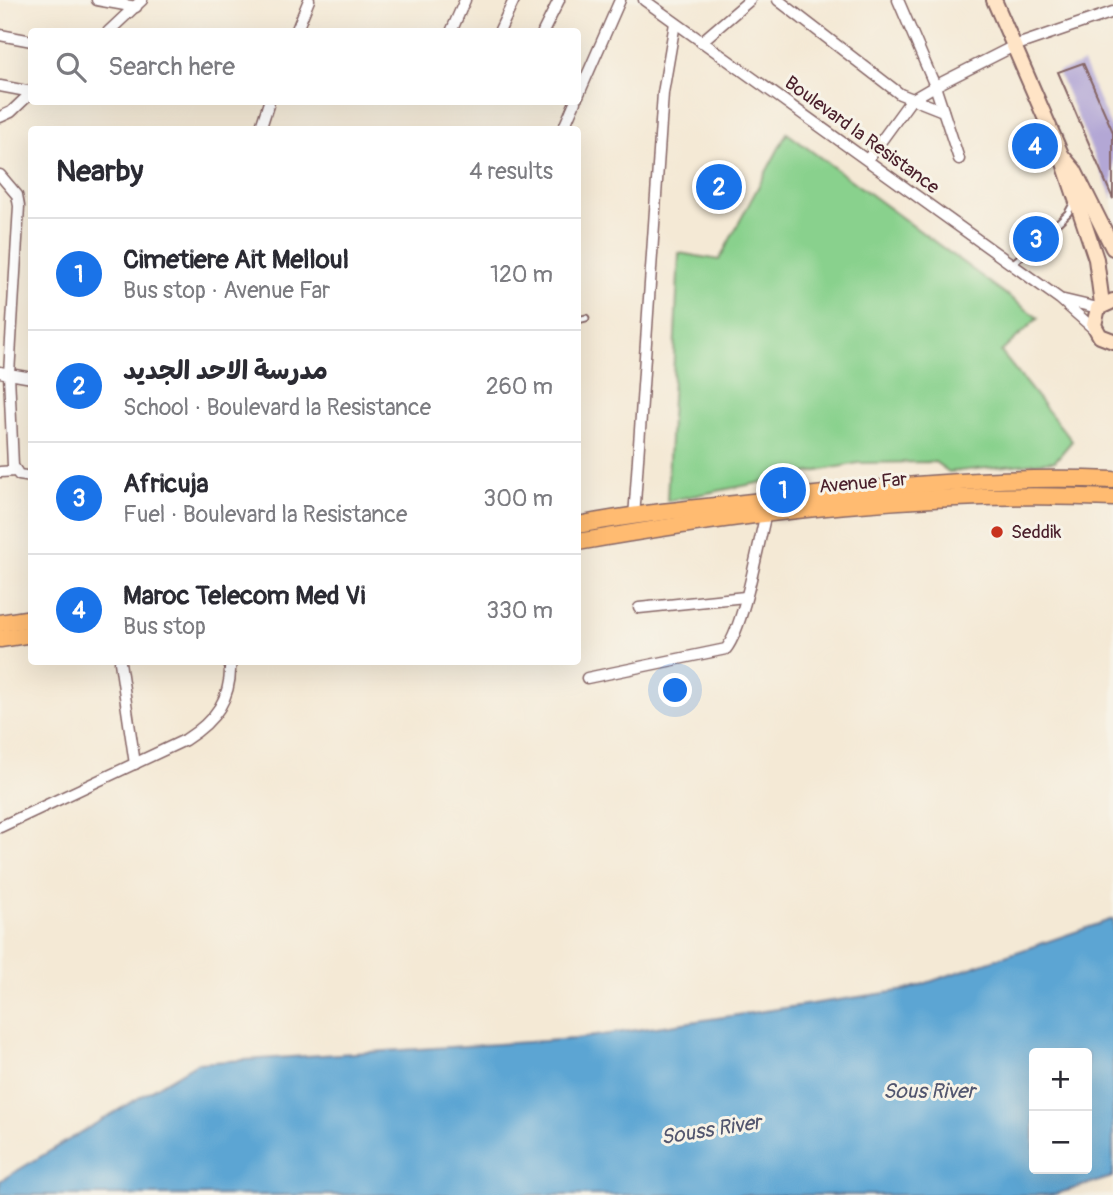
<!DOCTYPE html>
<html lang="en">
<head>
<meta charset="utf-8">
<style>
  body { margin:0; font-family:Pangolin,"Playpen Sans Arabic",sans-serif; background:#f7f7f7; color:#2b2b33 }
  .controls { position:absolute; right:21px; bottom:21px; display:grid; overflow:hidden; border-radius:7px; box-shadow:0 7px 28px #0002 }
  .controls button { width:63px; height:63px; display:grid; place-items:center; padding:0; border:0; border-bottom:2px solid #e1e1e2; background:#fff; color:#2b2b33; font:35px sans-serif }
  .you { position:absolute; left:676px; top:691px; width:24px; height:24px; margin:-18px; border:5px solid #fff; border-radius:50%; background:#1a73e8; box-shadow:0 0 0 10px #1a73e833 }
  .badge { display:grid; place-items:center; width:46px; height:46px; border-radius:50%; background:#1a73e8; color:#fff; font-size:23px; font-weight:700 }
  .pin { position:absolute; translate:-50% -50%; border:4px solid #fff; box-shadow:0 2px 7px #0006 }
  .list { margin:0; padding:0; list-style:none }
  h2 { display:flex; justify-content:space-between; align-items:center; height:91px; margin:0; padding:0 28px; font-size:30px }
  h2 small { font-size:23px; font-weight:400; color:#7c7c81 }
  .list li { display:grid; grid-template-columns:46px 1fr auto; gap:21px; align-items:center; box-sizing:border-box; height:112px; padding:0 28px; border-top:2px solid #e1e1e2 }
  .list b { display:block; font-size:26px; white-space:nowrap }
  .list p { margin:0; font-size:23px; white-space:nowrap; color:#7c7c81 }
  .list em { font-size:23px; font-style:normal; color:#7c7c81 }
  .icon { flex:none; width:38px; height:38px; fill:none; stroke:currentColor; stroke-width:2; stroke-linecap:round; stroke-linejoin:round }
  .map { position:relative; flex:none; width:1113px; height:1195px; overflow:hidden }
  .search { position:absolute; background:#fff; box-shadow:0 7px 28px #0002; left:28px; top:28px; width:553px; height:77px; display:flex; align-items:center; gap:18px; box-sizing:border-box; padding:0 24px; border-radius:7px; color:#7c7c81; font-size:26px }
  .panel { position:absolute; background:#fff; box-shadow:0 7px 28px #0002; left:28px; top:126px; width:553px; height:539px; border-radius:7px }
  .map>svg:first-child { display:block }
  .green { fill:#89d18d; stroke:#6a785c; stroke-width:2 }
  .water { fill:#5ca5d3; stroke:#53627f; stroke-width:2; fill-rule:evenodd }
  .building { fill:#b3a7d5 }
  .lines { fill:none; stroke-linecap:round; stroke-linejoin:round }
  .lane-casing { stroke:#866666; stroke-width:9 }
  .street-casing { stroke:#866666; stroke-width:13 }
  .secondary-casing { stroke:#866666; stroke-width:18 }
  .primary-casing { stroke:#866666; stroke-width:19 }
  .lane { stroke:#fff; stroke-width:5 }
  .street { stroke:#fff; stroke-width:10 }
  .secondary { stroke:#ffe4c6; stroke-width:14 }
  .primary { stroke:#ffbb71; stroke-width:16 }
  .poi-dot { fill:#c8321e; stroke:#f7f3e8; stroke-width:2.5 }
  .labels { text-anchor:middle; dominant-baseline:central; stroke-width:6; stroke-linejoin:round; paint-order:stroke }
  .street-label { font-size:19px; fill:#4a1f2b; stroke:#f7f3e8 }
  .poi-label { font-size:19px; fill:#4a1f2b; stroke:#f7f3e8; text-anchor:start }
  .water-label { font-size:21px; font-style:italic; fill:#51556e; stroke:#f7f3e8 }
</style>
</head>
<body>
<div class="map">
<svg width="1113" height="1195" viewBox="0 0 1113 1195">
  <rect width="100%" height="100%" fill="#f7f3e8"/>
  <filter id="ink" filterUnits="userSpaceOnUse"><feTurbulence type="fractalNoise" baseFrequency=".0143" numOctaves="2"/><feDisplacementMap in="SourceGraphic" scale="14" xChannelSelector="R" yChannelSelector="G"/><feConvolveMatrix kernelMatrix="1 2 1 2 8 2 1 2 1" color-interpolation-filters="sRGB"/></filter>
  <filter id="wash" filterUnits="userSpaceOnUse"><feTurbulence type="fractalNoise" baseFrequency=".00686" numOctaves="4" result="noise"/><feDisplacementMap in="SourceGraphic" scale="28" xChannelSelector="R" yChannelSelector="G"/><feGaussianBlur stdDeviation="1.57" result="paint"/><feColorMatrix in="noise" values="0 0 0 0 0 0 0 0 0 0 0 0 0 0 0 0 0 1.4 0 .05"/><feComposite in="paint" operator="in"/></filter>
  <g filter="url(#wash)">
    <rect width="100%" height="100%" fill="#f4e9d5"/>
    <polygon class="green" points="787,133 1038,318 1001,352 1072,441 1055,461 949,472 935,462 858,463 667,501 679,253 719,260"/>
    <path class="water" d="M1113 919V1177L1052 1195H0V1181L197 1063 575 1039 906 990ZM1034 1053H1087V1169H1034Z"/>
    <g id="blocks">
      <g class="building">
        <polygon points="1083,63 1113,132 1113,199 1058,72"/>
        <polygon points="1034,222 1050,243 1036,253 1020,232"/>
      </g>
    </g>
  </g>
  <g filter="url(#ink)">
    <use href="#blocks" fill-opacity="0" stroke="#866666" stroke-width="2"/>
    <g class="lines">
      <g class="lane-casing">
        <g id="lane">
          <polyline points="1044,236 1068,213 1074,202"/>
          <polyline points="1012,264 1031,248"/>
          <polyline points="578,320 586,318"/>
        </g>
      </g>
      <g class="street-casing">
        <g id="street">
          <polyline points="97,0 136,7"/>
          <polyline points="644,0 1060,299 1095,330"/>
          <polyline points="778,0 900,94 943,111"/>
          <polyline points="898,0 935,86 959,159"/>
          <polyline points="108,32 142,0"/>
          <polyline points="296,32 309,0"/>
          <polyline points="451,32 465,0"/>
          <polyline points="499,32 514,0"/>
          <polyline points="543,32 559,0"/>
          <polyline points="0,35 32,41"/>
          <polyline points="701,42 750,0"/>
          <polyline points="0,86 32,92"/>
          <polyline points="578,96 620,0"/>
          <polyline points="0,117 11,112 32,92"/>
          <polyline points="565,125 575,102"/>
          <polyline points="260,130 269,102"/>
          <polyline points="868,159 911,100 935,86 1014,46 1113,12"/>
          <polyline points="0,175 17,195 19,206 9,374 32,378"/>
          <polyline points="1064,300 1098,308"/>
          <polyline points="0,372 9,374 13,466 19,475 32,477"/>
          <polyline points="0,472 16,471"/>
          <polyline points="634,518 663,93 675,23"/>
          <polyline points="639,608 745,597"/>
          <polyline points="120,662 135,764"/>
          <path d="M587 678 726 649C744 626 758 545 766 513"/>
          <path d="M0 827 185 740C215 721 232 699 230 662"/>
        </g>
      </g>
      <g class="secondary-casing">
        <g id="secondary">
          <polyline points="994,0 1061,154 1096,259 1102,304"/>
          <polyline points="1063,157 1074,170 1113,248"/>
          <polyline points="1113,301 1098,308 1094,325 1100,336 1113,341"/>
        </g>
      </g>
      <g class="primary-casing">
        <g id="primary">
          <path d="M578 525C639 513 700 508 762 501 879 487 995 475 1113 480"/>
          <path d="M578 542C755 511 933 490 1113 498"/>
          <polyline points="0,623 32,618"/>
          <polyline points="0,639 32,634"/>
        </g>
      </g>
      <use href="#lane" class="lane"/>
      <use href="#street" class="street"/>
      <use href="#secondary" class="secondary"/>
      <use href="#primary" class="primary"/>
    </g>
  </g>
  <circle class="poi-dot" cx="997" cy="532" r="7"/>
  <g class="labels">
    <g class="street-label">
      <text transform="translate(862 135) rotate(36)">Boulevard la Resistance</text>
      <text transform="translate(863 483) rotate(-5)">Avenue Far</text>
    </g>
    <g class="poi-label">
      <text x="1011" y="532">Seddik</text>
    </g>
    <g class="water-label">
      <text x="929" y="1091">Sous River</text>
      <text transform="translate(711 1130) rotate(-9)">Souss River</text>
    </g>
  </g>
</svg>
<div class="controls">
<button>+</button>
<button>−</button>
</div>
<div class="you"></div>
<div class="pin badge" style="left:783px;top:490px">1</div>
<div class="pin badge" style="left:719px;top:187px">2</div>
<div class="pin badge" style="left:1036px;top:239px">3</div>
<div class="pin badge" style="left:1035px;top:146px">4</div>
<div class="search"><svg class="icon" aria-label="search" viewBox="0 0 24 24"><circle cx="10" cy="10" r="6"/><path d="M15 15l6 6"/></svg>Search here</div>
<section class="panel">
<h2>Nearby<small>4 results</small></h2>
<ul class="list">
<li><span class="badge">1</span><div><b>Cimetiere Ait Melloul</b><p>Bus stop · Avenue Far</p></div><em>120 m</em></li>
<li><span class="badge">2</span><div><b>مدرسة الاحد الجديد</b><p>School · Boulevard la Resistance</p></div><em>260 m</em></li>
<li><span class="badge">3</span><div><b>Africuja</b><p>Fuel · Boulevard la Resistance</p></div><em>300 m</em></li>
<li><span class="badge">4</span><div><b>Maroc Telecom Med Vi</b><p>Bus stop</p></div><em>330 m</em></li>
</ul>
</section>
</div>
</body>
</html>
